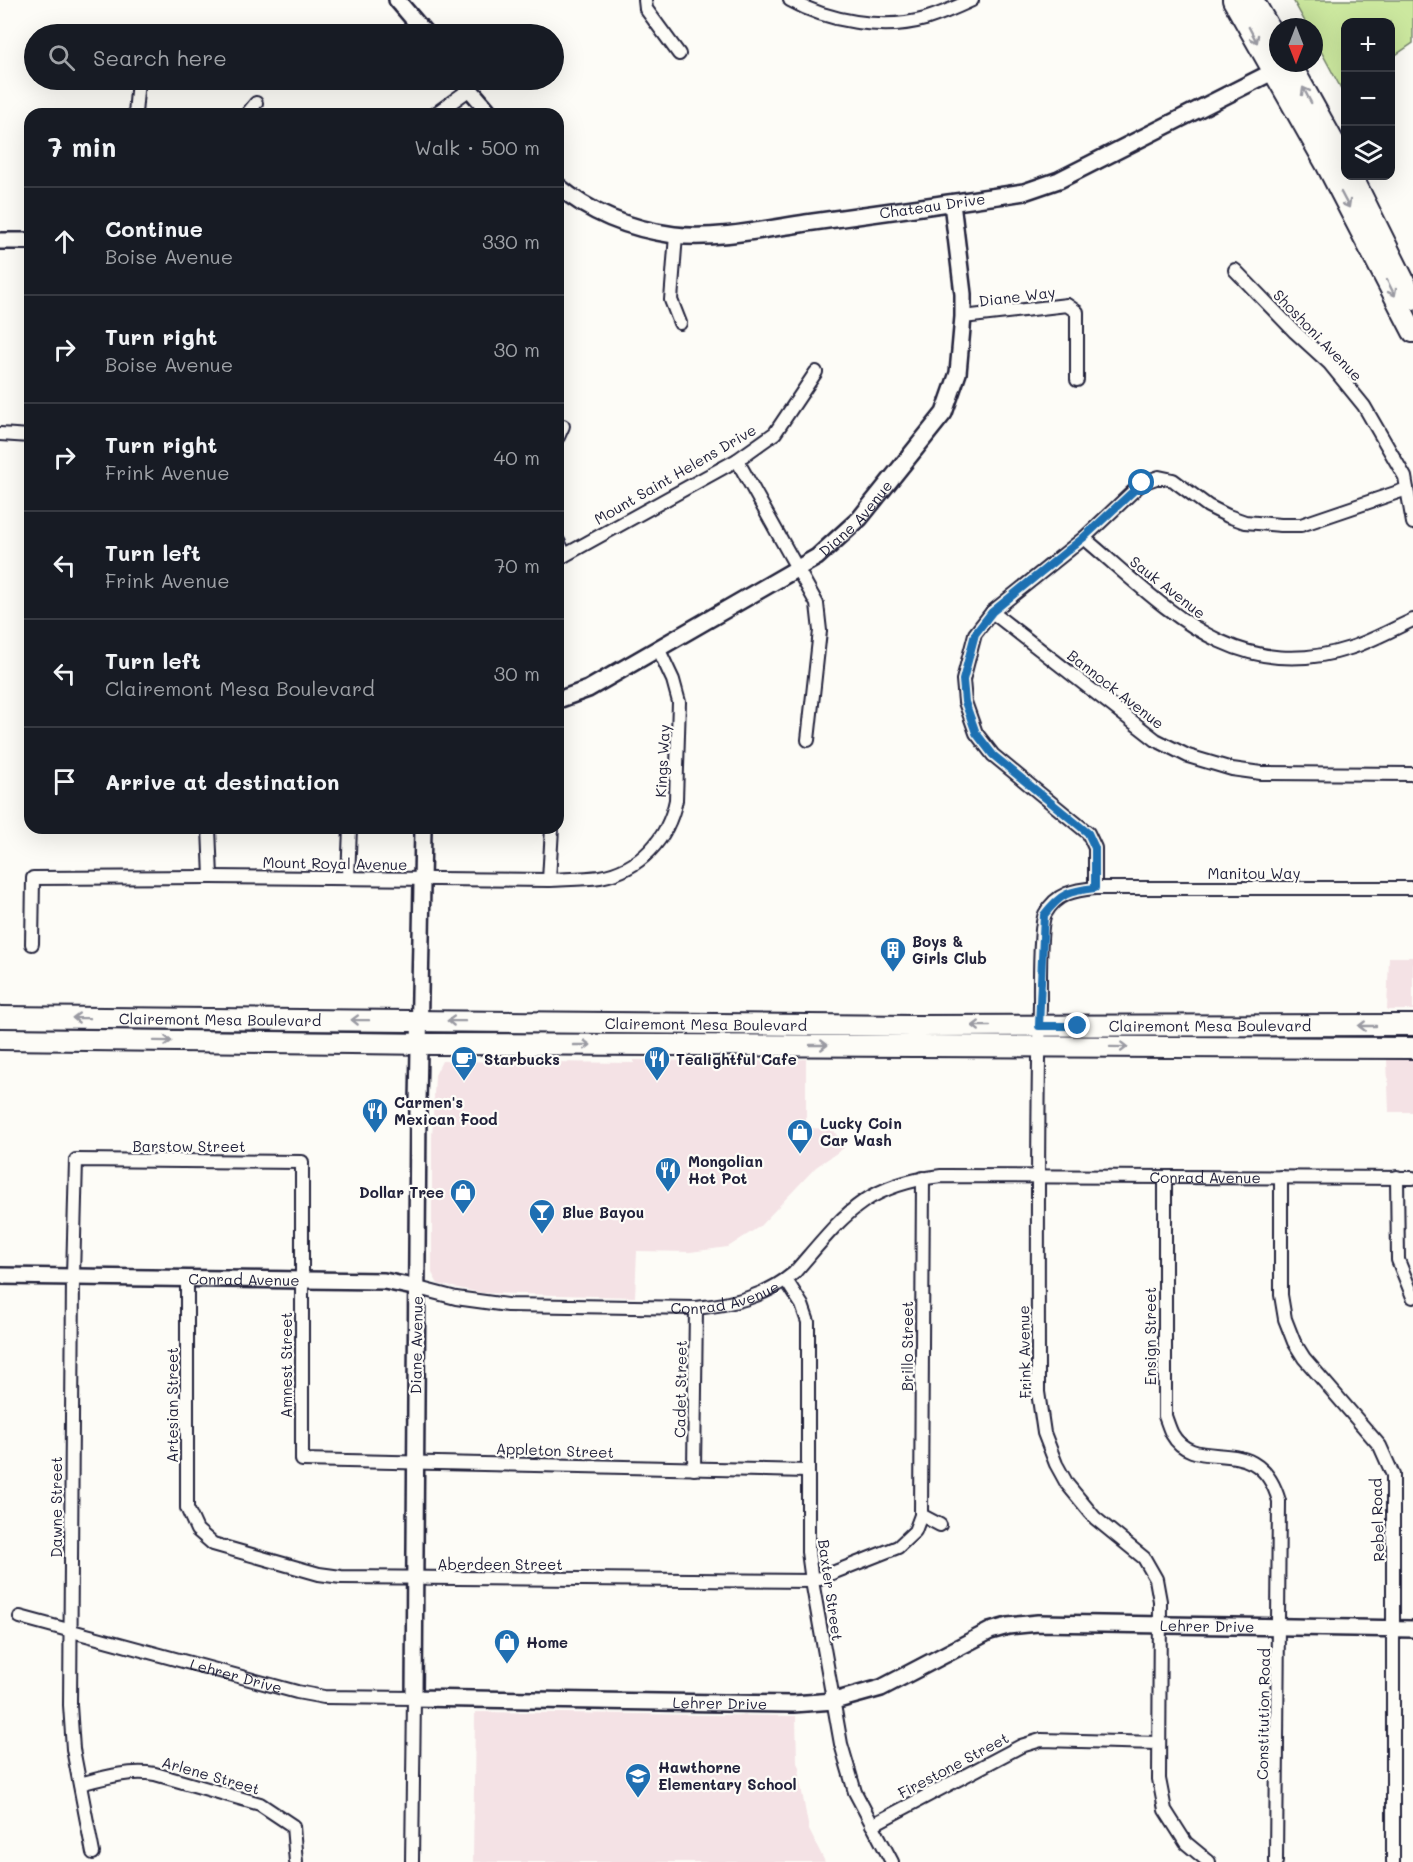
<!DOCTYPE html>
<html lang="en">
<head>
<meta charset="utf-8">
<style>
  body { margin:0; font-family:Mali,sans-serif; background:#242831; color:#f1f3f6 }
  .controls { position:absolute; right:18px; top:18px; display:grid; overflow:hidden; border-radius:12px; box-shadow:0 6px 24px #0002 }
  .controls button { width:54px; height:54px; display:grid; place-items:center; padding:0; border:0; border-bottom:2px solid #363941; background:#171b24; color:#f1f3f6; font:30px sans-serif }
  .compass { position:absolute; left:1269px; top:18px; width:54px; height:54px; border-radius:50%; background:#171b24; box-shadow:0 6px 24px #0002; rotate:180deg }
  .stop { position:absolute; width:18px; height:18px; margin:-14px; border:4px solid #1f6fb2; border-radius:50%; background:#fff }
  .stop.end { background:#1f6fb2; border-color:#fff; box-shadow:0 2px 6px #0008 }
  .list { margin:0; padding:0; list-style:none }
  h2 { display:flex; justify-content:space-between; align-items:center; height:78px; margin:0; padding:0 24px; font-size:26px }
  h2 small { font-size:20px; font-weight:400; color:#9ea1a6 }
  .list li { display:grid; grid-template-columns:39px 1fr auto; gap:18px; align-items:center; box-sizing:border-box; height:108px; padding:0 24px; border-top:2px solid #363941 }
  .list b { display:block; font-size:22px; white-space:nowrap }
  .list p { margin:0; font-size:20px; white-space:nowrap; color:#9ea1a6 }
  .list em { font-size:20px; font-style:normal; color:#9ea1a6 }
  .icon { flex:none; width:33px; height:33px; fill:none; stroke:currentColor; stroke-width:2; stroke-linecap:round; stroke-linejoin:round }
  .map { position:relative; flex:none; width:1413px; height:1862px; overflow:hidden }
  .search { position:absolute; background:#171b24; box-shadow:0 6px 24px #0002; left:24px; top:24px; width:540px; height:66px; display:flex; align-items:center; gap:15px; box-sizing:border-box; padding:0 21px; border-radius:33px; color:#9ea1a6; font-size:22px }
  .panel { position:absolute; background:#171b24; box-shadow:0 6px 24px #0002; left:24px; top:108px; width:540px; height:726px; border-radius:18px }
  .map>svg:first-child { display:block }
  .built { fill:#f4e2e5 }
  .green { fill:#cce89f; stroke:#77856d; stroke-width:1.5 }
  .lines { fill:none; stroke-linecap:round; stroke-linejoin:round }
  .minor-casing { stroke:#22223b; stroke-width:16 }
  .tertiary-casing { stroke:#22223b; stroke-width:20 }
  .primary-casing { stroke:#22223b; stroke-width:24 }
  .minor { stroke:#fdfcf7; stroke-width:12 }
  .tertiary { stroke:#fdfcf7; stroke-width:15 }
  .primary { stroke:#fdfcf7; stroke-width:20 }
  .oneway { stroke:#9a9aa2 }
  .route { stroke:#1f6fb2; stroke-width:8 }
  .labels { text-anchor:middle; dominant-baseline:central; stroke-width:4.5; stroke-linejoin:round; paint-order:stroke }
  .street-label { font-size:15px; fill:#22223b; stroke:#fdfcf7 }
  .poi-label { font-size:15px; font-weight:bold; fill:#22223b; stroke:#fdfcf7; text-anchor:start }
</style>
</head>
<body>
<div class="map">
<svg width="1413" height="1862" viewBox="0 0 1413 1862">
  <rect width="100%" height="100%" fill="#fdfcf7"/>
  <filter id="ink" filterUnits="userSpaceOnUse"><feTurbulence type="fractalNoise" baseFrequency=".0167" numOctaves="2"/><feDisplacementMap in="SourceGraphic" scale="12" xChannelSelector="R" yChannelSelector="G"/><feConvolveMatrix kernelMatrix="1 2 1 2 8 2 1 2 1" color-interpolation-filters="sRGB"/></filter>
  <g filter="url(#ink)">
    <g class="built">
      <polygon points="1389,957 1413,957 1413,1010 1387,1010"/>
      <polygon points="1413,1058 1413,1112 1389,1112 1387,1059"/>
      <polygon points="806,1059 806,1128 833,1129 844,1148 816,1167 759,1227 728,1247 690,1252 637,1251 635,1297 483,1293 438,1284 432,1273 432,1138 435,1075 442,1061 634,1063 634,1060 691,1061 699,1064"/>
      <polygon points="475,1712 796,1716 797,1763 800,1769 799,1776 809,1830 825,1862 473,1862"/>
    </g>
    <polygon class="green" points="1293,0 1413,0 1413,43 1391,58 1390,22 1346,22 1345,96 1314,38 1314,27 1308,27"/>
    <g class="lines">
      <g class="minor-casing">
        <g id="minor">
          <polyline points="645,0 646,9 679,54"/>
          <path d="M790 0C827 21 883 31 925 19 941 14 957 7 972 0"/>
          <polyline points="135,114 138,80"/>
          <polyline points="247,114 256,103"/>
          <polyline points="435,114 470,89"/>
          <polyline points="676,235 671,300 680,323"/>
          <polyline points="1235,270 1294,331 1329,363 1364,406 1405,477 1413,523"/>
          <polyline points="963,317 1067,305 1077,312 1077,380"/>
          <polyline points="0,434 30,436"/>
          <polyline points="558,437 563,426"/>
          <polyline points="737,460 817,604 820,631 808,740"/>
          <path d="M1084 538C1165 606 1233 686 1350 648 1372 641 1393 629 1413 620"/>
          <polyline points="558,541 565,555"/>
          <polyline points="558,559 737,460 775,433 816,372"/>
          <polyline points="992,612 1156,740 1188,756 1232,769 1261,773 1413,774"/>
          <polyline points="209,828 211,877"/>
          <polyline points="348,878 350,828"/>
          <polyline points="549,880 552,828"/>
          <polyline points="1095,888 1095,848 1088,833 993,755 976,733 965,702 963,680 975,634 992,612 1084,538 1142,483 1159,477 1173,480 1208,506 1228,516 1245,522 1281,525 1301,525 1407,489"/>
          <path d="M32 944 33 878 211 877 549 880C566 879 583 879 600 877 640 870 668 839 676 800L679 702 673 680 658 648"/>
          <path d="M1165 1177V1416C1167 1421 1169 1428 1172 1434 1196 1477 1258 1427 1279 1501L1276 1862"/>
          <polyline points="1281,1177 1281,1295 1285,1319 1294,1342 1304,1358 1380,1446 1393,1475 1393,1862"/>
          <polyline points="1397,1177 1398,1260 1413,1297"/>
          <polyline points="187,1278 187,1508 197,1530 213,1544 319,1574 341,1577 812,1581 898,1547 915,1531 921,1515 923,1178"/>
          <polyline points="786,1280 802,1305 808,1322 808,1552 812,1581 841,1744 855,1792 892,1862"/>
          <path id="s1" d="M418 1288 456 1298 507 1305 696 1308C733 1304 765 1297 794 1273 843 1217 862 1185 941 1176L1413 1178"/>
          <polyline points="694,1469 696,1308"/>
          <polyline points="921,1515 940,1525"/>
          <path id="s2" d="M20 1617 297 1692 324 1697 414 1698 412 1862"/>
          <path d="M80 1784C106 1777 129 1770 155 1774L260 1804 293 1826 296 1862"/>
          <polyline points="872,1825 1021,1746 1041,1740 1159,1743"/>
          <polyline points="93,1853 73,1749 70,1705 73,1276 76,1160 302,1162 302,1460 808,1471"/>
          <path d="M1209 1862 1186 1843 1165 1810 1159 1779 1160 1601 1156 1579 1144 1558 1095 1518 1067 1484 1056 1464 1044 1433 1038 1392C1038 1263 1037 1134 1040 1004 1040 987 1039 926 1045 914 1056 893 1075 890 1095 888H1413"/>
        </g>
      </g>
      <g class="tertiary-casing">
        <g id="tertiary">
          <polyline points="397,0 426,34"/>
          <polyline points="462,80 491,114"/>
          <path id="s3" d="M558 186C592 215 631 229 674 235 715 240 766 229 806 223 879 213 952 203 1024 192L1059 180 1282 67"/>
          <polyline points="0,241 30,241"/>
          <path id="s4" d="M558 700 588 689 817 557 860 518 944 413 958 373 963 317V294L952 203"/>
          <path id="s5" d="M423 828 418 1104 414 1698 793 1704 834 1701 881 1688 990 1631 1008 1626 1038 1623 1413 1629"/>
          <path id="s6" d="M0 1276 384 1281 418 1288"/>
        </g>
      </g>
      <g class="primary-casing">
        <g id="primary">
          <polyline points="1233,0 1326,164 1413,332"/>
          <polyline points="1253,0 1278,43"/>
          <polyline points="1290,63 1346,164"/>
          <polyline points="1352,176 1413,299"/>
          <path id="s7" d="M0 1017 912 1026 1413 1025"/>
          <polyline points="0,1039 433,1044 1413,1048"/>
        </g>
      </g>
      <use href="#minor" class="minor"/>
      <use href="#tertiary" class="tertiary"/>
      <use href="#primary" class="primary"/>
    </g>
    <defs><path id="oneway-shaft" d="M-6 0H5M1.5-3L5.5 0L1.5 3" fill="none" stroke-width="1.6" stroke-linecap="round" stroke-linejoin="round" transform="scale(1.5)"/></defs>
    <g class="oneway">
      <use href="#oneway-shaft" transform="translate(1253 35) rotate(62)"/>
      <use href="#oneway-shaft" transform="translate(1307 95) rotate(-118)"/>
      <use href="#oneway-shaft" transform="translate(1345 200) rotate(62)"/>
      <use href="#oneway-shaft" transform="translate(1391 288) rotate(63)"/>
      <use href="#oneway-shaft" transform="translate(81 1018) rotate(-179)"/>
      <use href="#oneway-shaft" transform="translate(360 1020) rotate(-179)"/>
      <use href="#oneway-shaft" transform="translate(456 1021) rotate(-179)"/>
      <use href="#oneway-shaft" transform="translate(981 1026) rotate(180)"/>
      <use href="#oneway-shaft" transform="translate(1367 1026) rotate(180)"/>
      <use href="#oneway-shaft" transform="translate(163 1041) rotate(1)"/>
      <use href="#oneway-shaft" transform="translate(582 1045)"/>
      <use href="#oneway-shaft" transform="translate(819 1045)"/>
      <use href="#oneway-shaft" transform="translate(1119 1047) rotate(1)"/>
    </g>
  </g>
  <g class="lines" filter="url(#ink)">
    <path class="route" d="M1078 1026H1039L1044 915C1061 893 1069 891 1095 888V848L1088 833 993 755 976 733 965 702 963 680 975 634 992 612 1083 538 1142 483"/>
  </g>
  <defs>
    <g id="building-pin" transform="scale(1.35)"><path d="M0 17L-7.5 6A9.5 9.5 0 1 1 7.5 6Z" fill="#1f6fb2" stroke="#fdfcf7"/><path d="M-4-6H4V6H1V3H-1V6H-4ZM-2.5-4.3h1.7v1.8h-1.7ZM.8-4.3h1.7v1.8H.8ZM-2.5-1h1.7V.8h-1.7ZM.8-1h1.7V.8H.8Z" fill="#fff"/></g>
    <g id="cafe-pin" transform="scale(1.35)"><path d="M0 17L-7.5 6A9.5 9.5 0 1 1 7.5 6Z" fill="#1f6fb2" stroke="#fdfcf7"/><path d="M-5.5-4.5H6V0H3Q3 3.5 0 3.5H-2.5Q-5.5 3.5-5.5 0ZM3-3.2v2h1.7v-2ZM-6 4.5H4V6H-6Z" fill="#fff"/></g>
    <g id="restaurant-pin" transform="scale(1.35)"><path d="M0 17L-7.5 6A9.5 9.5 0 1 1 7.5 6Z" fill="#1f6fb2" stroke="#fdfcf7"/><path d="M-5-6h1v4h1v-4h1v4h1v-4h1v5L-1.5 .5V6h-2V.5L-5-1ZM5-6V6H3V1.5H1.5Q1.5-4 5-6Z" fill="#fff"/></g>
    <g id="shop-pin" transform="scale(1.35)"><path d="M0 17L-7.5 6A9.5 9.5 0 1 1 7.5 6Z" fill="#1f6fb2" stroke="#fdfcf7"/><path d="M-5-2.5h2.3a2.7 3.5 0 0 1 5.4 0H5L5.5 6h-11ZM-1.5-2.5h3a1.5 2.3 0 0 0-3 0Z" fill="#fff"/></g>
    <g id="bar-pin" transform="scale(1.35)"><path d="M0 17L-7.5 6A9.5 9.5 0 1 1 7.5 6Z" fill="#1f6fb2" stroke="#fdfcf7"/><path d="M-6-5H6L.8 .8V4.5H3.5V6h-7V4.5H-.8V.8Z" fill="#fff"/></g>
    <g id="school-pin" transform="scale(1.35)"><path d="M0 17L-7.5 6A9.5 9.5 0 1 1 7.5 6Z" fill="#1f6fb2" stroke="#fdfcf7"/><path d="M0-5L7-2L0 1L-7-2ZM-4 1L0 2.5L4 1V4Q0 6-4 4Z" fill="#fff"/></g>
  </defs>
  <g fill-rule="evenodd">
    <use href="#building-pin" x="893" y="950"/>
    <use href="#cafe-pin" x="464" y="1059"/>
    <use href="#restaurant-pin" x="657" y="1059"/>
    <use href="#restaurant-pin" x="375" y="1111"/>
    <use href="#shop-pin" x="800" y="1132"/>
    <use href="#restaurant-pin" x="668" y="1170"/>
    <use href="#shop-pin" x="463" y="1192"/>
    <use href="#bar-pin" x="542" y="1212"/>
    <use href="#shop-pin" x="507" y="1642"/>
    <use href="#school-pin" x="638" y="1776"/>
  </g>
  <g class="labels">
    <g class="street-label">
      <text stroke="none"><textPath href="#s3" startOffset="388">Chateau Drive</textPath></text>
      <text transform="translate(1017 296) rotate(-7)">Diane Way</text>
      <text transform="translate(1318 335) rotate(46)">Shoshoni Avenue</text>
      <text transform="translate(675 474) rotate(-30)">Mount Saint Helens Drive</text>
      <text stroke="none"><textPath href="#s4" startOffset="351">Diane Avenue</textPath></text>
      <text transform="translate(1168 587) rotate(38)">Sauk Avenue</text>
      <text transform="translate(1116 689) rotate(38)">Bannock Avenue</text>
      <text transform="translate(662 761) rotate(-87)">Kings Way</text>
      <text transform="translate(335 863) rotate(1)">Mount Royal Avenue</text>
      <text x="1254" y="873">Manitou Way</text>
      <text stroke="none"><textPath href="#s7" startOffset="220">Clairemont Mesa Boulevard</textPath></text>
      <text stroke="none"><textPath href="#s7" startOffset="706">Clairemont Mesa Boulevard</textPath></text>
      <text stroke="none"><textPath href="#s7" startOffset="1210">Clairemont Mesa Boulevard</textPath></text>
      <text x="189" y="1146">Barstow Street</text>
      <text stroke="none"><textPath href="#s1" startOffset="832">Conrad Avenue</textPath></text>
      <text stroke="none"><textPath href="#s6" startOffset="244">Conrad Avenue</textPath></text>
      <text stroke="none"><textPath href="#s1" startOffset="310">Conrad Avenue</textPath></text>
      <text transform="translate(1150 1336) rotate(-90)">Ensign Street</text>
      <text transform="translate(416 1345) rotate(-89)">Diane Avenue</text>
      <text transform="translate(907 1346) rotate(-90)">Brillo Street</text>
      <text transform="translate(1024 1352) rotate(-91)">Frink Avenue</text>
      <text transform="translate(286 1365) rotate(-90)">Amnest Street</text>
      <text transform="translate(680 1389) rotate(-89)">Cadet Street</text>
      <text transform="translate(172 1405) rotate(-90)">Artesian Street</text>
      <text transform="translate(555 1450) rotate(2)">Appleton Street</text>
      <text transform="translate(56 1507) rotate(-90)">Dawne Street</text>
      <text transform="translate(1377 1520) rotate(-92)">Rebel Road</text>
      <text x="500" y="1564">Aberdeen Street</text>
      <text transform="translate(831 1590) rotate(82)">Baxter Street</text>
      <text stroke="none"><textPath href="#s5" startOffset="1680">Lehrer Drive</textPath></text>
      <text stroke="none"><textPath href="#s2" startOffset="224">Lehrer Drive</textPath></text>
      <text stroke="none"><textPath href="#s5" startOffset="1176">Lehrer Drive</textPath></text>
      <text transform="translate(1263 1714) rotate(-89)">Constitution Road</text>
      <text transform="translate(953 1765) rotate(-28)">Firestone Street</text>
      <text transform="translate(211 1775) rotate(16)">Arlene Street</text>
    </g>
    <g class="poi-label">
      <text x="912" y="941">Boys &amp;<tspan x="912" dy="17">Girls Club</tspan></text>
      <text x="484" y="1059">Starbucks</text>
      <text x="676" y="1059">Tealightful Cafe</text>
      <text x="394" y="1102">Carmen's<tspan x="394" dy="17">Mexican Food</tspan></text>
      <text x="820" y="1123">Lucky Coin<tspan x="820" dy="17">Car Wash</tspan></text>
      <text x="688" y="1161">Mongolian<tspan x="688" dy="17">Hot Pot</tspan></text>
      <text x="444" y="1192" text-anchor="end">Dollar Tree</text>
      <text x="562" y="1212">Blue Bayou</text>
      <text x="526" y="1642">Home</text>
      <text x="658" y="1767">Hawthorne<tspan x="658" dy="17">Elementary School</tspan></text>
    </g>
  </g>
</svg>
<div class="controls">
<button>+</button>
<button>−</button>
<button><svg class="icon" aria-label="layers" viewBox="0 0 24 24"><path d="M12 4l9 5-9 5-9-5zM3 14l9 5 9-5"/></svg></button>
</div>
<svg class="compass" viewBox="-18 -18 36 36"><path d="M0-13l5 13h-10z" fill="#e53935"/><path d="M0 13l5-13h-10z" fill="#9ea1a6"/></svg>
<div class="stop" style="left:1142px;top:483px"></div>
<div class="stop end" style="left:1078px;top:1026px"></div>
<div class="search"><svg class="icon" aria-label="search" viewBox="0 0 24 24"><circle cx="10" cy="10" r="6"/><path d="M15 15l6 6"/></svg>Search here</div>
<section class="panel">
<h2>7 min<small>Walk · 500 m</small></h2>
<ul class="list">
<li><svg class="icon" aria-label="ahead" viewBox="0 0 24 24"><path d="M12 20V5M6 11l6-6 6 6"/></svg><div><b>Continue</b><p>Boise Avenue</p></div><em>330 m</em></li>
<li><svg class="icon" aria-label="right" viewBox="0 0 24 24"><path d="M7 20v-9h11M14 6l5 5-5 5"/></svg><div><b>Turn right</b><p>Boise Avenue</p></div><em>30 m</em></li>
<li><svg class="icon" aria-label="right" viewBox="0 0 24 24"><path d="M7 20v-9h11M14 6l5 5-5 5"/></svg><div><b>Turn right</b><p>Frink Avenue</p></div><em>40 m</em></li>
<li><svg class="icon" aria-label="left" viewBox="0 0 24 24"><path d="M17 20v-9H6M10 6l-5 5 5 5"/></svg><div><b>Turn left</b><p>Frink Avenue</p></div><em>70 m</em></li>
<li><svg class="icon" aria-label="left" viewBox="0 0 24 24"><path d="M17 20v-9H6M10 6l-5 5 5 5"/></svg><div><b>Turn left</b><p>Clairemont Mesa Boulevard</p></div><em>30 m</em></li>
<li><svg class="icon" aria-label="arrive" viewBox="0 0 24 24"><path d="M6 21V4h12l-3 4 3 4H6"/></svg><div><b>Arrive at destination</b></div></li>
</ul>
</section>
</div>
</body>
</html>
